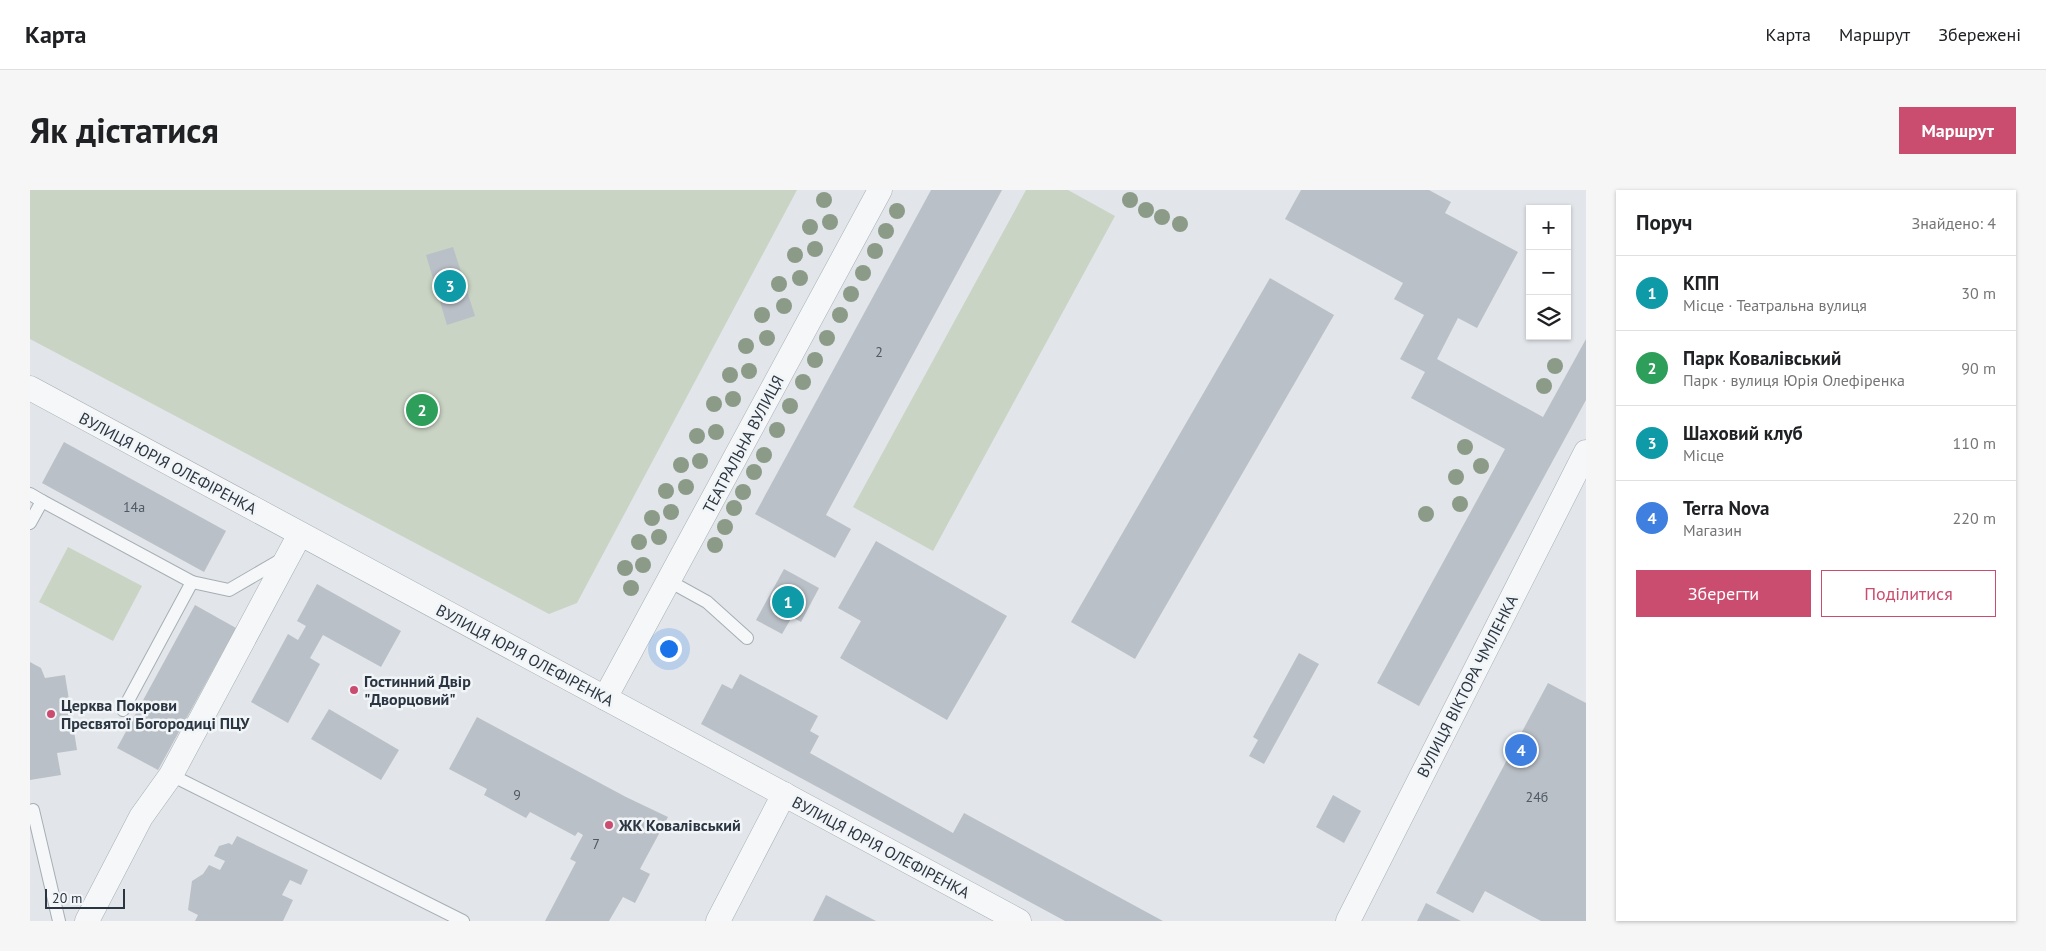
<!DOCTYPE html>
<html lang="uk">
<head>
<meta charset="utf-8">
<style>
  body { margin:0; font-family:"PT Sans",sans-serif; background:#f6f6f6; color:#202124 }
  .controls { position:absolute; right:15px; top:15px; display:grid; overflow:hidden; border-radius:0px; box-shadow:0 1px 4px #0004 }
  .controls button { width:45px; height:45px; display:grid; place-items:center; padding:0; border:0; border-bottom:1px solid #e0e0e0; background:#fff; color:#202124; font:25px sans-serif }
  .scale { position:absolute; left:15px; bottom:12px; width:80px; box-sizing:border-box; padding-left:5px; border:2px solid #2b3642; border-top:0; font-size:14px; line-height:18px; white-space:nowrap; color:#2b3642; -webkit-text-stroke:4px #f2f5f7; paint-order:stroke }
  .you { position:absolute; left:638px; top:458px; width:18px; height:18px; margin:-12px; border:4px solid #fff; border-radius:50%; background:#1a73e8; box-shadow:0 0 0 8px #1a73e833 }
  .badge { display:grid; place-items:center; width:32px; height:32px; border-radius:50%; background:#ca4c6f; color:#fff; font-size:16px; font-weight:700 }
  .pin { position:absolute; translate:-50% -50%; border:2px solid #fff; box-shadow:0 1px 5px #0006 }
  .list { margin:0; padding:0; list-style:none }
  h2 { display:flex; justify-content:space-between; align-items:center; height:65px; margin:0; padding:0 20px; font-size:21px }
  h2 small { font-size:16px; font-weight:400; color:#757577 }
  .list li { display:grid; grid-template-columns:32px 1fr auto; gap:15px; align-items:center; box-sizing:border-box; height:75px; padding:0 20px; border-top:1px solid #e0e0e0 }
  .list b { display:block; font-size:19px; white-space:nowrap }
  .list p { margin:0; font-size:16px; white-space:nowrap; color:#757577 }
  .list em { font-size:16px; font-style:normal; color:#757577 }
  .actions { display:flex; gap:10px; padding:15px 20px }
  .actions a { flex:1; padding:11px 0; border:1px solid #ca4c6f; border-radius:0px; text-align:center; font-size:18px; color:#ca4c6f }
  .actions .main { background:#ca4c6f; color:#fff }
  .icon { flex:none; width:28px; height:28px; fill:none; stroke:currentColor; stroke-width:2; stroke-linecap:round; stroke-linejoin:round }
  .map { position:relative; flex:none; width:1556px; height:731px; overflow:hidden; border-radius:0px }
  header { display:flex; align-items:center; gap:30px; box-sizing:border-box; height:70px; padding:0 25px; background:#fff; border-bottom:1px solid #e0e0e0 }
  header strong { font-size:24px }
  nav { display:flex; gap:28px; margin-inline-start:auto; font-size:18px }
  .intro { display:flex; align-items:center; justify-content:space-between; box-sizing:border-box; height:120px; padding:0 30px }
  h1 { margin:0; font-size:35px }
  .button { padding:12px 22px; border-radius:0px; background:#ca4c6f; color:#fff; font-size:18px; font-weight:700 }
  main { display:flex; gap:30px; padding:0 30px }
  aside { flex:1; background:#fff; border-radius:0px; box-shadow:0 1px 4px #0004 }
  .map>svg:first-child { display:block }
  .green { fill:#cad4c4 }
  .building { fill:#bac0c7 }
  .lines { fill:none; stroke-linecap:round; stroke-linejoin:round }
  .lane-casing { stroke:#a7aeb4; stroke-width:14 }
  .street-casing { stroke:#a7aeb4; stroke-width:25 }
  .lane { stroke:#f5f7f8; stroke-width:12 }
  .street { stroke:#f5f7f8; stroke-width:24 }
  .tree { fill:#8b9b88 }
  .poi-dot { fill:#ca4c6f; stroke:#f2f5f7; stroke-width:2 }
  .labels { text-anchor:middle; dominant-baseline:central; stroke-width:5; stroke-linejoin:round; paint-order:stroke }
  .number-label { font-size:14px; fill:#4f5863 }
  .street-label { font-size:16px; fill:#2b3642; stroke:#f2f5f7 }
  .poi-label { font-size:16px; font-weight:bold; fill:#2b3642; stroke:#f2f5f7; text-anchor:start }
</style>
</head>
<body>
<header>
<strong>Карта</strong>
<nav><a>Карта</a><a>Маршрут</a><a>Збережені</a></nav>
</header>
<div class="intro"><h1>Як дістатися</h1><a class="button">Маршрут</a></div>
<main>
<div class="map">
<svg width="1556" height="731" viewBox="0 0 1556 731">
  <rect width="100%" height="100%" fill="#e2e6ea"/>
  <g class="green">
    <polygon points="0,0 767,0 547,413 519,424 0,149"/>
    <polygon points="996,0 1038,0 1085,26 903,361 823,317"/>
    <polygon points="38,357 112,396 83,451 9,412"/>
  </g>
  <g class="building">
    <polygon points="901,0 972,0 796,325 821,339 805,368 725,324"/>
    <polygon points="1271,0 1399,0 1421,12 1415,23 1488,62 1447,138 1428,128 1407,169 1513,227 1556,149 1556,210 1389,516 1347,493 1475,259 1381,208 1395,182 1370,169 1394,125 1364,109 1373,93 1255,29"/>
    <polygon points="423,57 445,126 417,135 396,65"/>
    <polygon points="1240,88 1304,125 1105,469 1041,432"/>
    <polygon points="34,252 196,341 174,382 12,293"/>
    <polygon points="846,351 977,426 917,530 810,468 831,431 808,418"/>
    <polygon points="754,379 789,398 771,432 762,427 752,444 726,430"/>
    <polygon points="287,394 371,441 351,477 293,445 280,468 290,474 258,533 221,512 258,444 268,450 276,436 267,431"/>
    <polygon points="165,415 206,438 128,580 87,558"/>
    <polygon points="1269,463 1289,474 1234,574 1219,566 1228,550 1223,547"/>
    <polygon points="0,472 11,478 15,488 35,485 47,560 27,563 31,585 0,590"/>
    <polygon points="710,484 788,526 780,541 789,546 780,563 923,643 934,623 1133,731 1035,731 671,534 692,494 702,499"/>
    <polygon points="1518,493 1556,513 1556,731 1511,731 1455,701 1443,723 1406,703"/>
    <polygon points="299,519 369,560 351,590 281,549"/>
    <polygon points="447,527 596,607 638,627 610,679 620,684 605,713 593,707 579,731 515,731 546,672 540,669 553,645 548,642 545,646 500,622 496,628 454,605 457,599 419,579"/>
    <polygon points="1303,605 1331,621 1314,653 1286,637"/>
    <polygon points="207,646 278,680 271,695 260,690 252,705 263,710 253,731 165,731 168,725 158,720 162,691 173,684 179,675 190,680 195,671 184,666 189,656 199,653 202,655"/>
    <polygon points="796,705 846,731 783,731"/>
    <polygon points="1396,713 1431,731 1387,731"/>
  </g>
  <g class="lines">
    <g class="lane-casing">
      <g id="lane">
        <polyline points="0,304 12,311"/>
        <polyline points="0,333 12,311 162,392 93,520"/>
        <polyline points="639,391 677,412 717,448"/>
        <polyline points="162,392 199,400 254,368"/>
        <polyline points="141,585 433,731"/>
        <polyline points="3,620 29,731"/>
      </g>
    </g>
    <g class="street-casing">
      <g id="street">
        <polyline points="0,198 989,731"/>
        <polyline points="575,508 850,0"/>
        <polyline points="57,731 111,627 141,585 270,344"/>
        <polyline points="688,731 754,604"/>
        <polyline points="1318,731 1556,262"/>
      </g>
    </g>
    <use href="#lane" class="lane"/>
    <use href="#street" class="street"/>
  </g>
  <g class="tree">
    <circle cx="794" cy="10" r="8"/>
    <circle cx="1100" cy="10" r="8"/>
    <circle cx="1116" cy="20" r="8"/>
    <circle cx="867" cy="21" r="8"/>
    <circle cx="1132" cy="27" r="8"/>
    <circle cx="800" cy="32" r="8"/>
    <circle cx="1150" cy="34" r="8"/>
    <circle cx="780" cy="37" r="8"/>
    <circle cx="856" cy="41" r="8"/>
    <circle cx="785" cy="59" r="8"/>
    <circle cx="845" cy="61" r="8"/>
    <circle cx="765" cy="65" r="8"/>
    <circle cx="833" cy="83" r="8"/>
    <circle cx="770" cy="88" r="8"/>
    <circle cx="749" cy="94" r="8"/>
    <circle cx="821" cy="104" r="8"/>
    <circle cx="754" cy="116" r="8"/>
    <circle cx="732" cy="125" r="8"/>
    <circle cx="810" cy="125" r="8"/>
    <circle cx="737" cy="148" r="8"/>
    <circle cx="797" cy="148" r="8"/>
    <circle cx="716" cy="156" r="8"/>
    <circle cx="785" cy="170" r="8"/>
    <circle cx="1525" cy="176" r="8"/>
    <circle cx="719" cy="181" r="8"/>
    <circle cx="700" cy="185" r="8"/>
    <circle cx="773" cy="192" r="8"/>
    <circle cx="1514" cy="196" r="8"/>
    <circle cx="703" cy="209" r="8"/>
    <circle cx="684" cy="214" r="8"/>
    <circle cx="760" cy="216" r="8"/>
    <circle cx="747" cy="240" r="8"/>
    <circle cx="686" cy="242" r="8"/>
    <circle cx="667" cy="246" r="8"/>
    <circle cx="1435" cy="257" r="8"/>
    <circle cx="734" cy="265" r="8"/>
    <circle cx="670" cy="271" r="8"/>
    <circle cx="651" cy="275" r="8"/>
    <circle cx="1451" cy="276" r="8"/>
    <circle cx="724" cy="282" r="8"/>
    <circle cx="1426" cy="287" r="8"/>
    <circle cx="656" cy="297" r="8"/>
    <circle cx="636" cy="301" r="8"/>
    <circle cx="713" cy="302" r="8"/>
    <circle cx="1430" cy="314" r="8"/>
    <circle cx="704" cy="318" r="8"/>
    <circle cx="641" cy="322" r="8"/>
    <circle cx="1396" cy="324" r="8"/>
    <circle cx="622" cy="328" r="8"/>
    <circle cx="695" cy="337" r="8"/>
    <circle cx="629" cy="347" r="8"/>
    <circle cx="609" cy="352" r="8"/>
    <circle cx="685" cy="355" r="8"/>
    <circle cx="613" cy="375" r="8"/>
    <circle cx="595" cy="378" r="8"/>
    <circle cx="601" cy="398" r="8"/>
  </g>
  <g class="poi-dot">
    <circle cx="324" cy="500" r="5"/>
    <circle cx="21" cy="524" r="5"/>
    <circle cx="579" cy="635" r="5"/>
  </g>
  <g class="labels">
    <g class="number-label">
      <text x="849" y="162">2</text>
      <text x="104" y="317">14а</text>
      <text x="487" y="605">9</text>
      <text x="1507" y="607">24б</text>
      <text x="566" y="654">7</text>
    </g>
    <g class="street-label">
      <text transform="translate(713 254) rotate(-62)">ТЕАТРАЛЬНА ВУЛИЦЯ</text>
      <text transform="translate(138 273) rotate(28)">ВУЛИЦЯ ЮРІЯ ОЛЕФІРЕНКА</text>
      <text transform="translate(495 465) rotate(28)">ВУЛИЦЯ ЮРІЯ ОЛЕФІРЕНКА</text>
      <text transform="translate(1437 496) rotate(-63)">ВУЛИЦЯ ВІКТОРА ЧМІЛЕНКА</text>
      <text transform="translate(851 657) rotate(28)">ВУЛИЦЯ ЮРІЯ ОЛЕФІРЕНКА</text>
    </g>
    <g class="poi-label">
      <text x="334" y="491">Гостинний Двір<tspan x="334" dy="18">"Дворцовий"</tspan></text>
      <text x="31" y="515">Церква Покрови<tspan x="31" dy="18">Пресвятої Богородиці ПЦУ</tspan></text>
      <text x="589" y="635">ЖК Ковалівський</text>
    </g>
  </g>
</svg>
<div class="controls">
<button>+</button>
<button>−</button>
<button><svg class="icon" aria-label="layers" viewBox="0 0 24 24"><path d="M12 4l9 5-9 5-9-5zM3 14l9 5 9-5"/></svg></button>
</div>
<div class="scale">20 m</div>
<div class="you"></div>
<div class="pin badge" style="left:758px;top:412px;background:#0f9aa8">1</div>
<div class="pin badge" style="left:392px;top:220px;background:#2e9e5b">2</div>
<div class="pin badge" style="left:420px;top:96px;background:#0f9aa8">3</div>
<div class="pin badge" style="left:1491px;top:560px;background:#3f7fe0">4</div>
</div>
<aside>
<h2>Поруч<small>Знайдено: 4</small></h2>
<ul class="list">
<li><span class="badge" style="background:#0f9aa8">1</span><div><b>КПП</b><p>Місце · Театральна вулиця</p></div><em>30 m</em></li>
<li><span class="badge" style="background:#2e9e5b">2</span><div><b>Парк Ковалівський</b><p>Парк · вулиця Юрія Олефіренка</p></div><em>90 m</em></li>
<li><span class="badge" style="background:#0f9aa8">3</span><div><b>Шаховий клуб</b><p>Місце</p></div><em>110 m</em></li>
<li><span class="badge" style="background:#3f7fe0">4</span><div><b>Terra Nova</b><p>Магазин</p></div><em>220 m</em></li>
</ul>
<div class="actions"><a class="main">Зберегти</a><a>Поділитися</a></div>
</aside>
</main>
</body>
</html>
